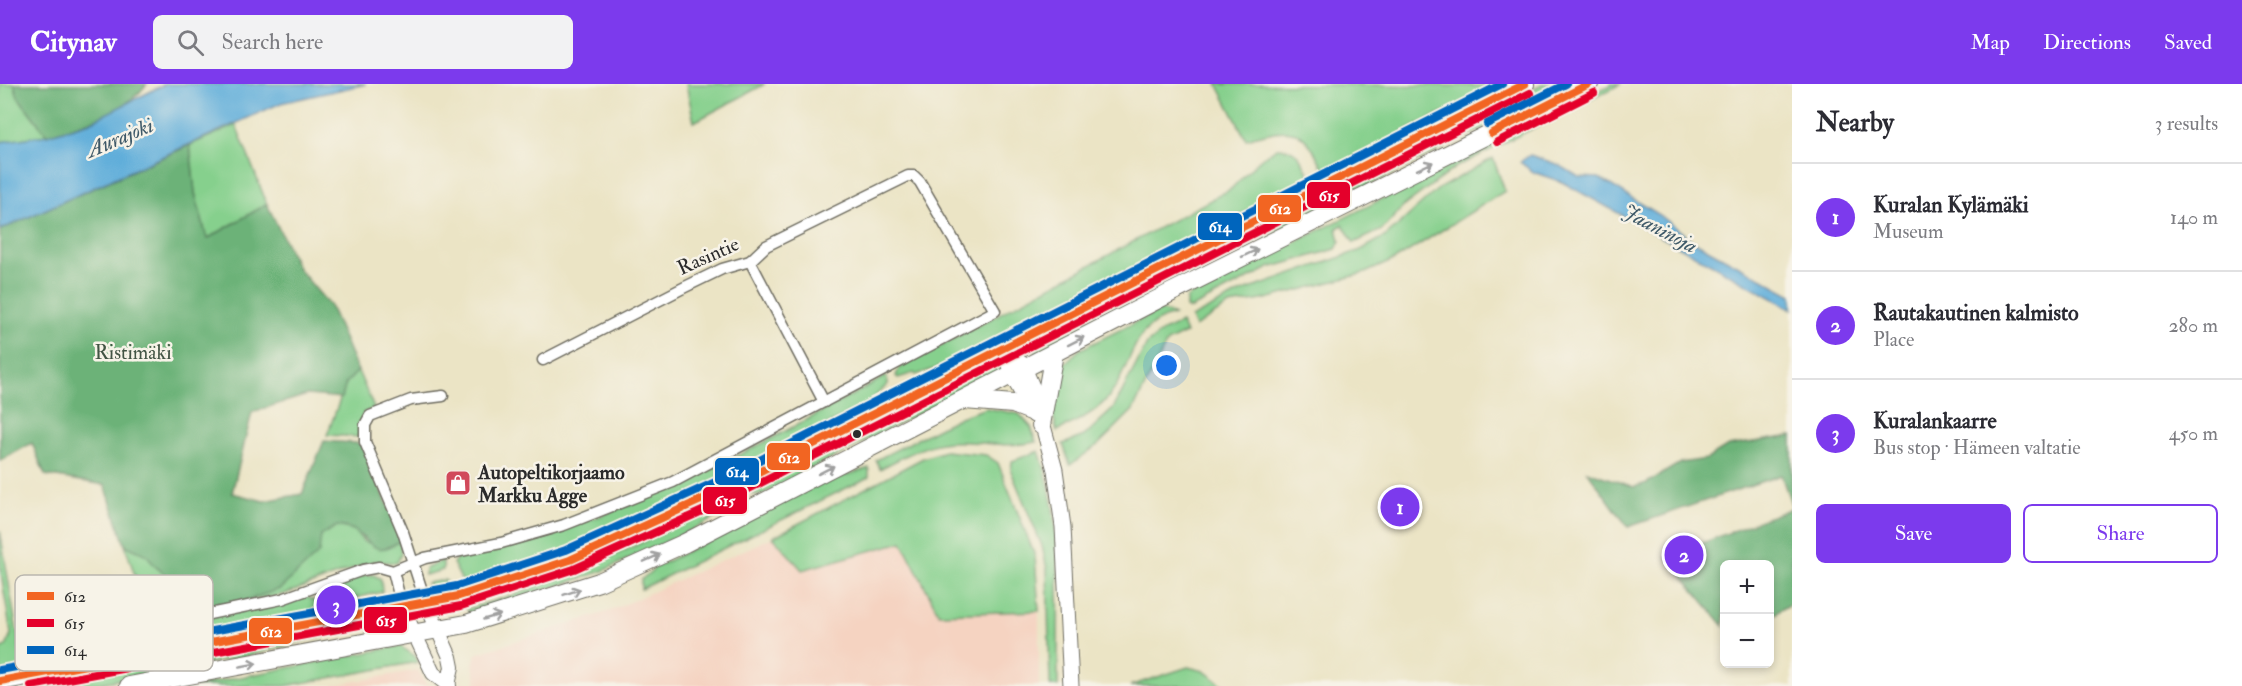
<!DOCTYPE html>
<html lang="en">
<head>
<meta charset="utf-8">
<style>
  body { margin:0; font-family:"IM FELL Double Pica",serif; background:#f2f2f3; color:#2b2b33 }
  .controls { position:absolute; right:18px; bottom:18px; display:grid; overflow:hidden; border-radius:9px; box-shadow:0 3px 9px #0003 }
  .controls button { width:54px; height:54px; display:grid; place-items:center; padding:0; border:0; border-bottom:2px solid #e1e1e2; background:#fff; color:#2b2b33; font:30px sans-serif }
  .you { position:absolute; left:1167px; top:282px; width:21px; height:21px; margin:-15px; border:4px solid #fff; border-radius:50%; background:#1a73e8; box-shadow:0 0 0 9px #1a73e833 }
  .badge { display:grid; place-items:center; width:39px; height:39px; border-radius:50%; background:#7c3aed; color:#fff; font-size:20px; font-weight:700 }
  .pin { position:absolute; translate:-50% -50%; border:3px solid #fff; box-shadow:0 2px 6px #0006 }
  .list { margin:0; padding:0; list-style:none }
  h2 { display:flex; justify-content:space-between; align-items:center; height:78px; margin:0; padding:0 24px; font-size:26px }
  h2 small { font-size:20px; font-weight:400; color:#7c7c81 }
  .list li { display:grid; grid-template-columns:39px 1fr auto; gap:18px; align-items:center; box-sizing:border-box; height:108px; padding:0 24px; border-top:2px solid #e1e1e2 }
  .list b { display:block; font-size:22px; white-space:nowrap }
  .list p { margin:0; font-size:20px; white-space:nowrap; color:#7c7c81 }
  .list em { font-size:20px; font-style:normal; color:#7c7c81 }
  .actions { display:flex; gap:12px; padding:18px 24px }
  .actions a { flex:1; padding:14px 0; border:2px solid #7c3aed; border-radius:9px; text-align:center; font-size:21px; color:#7c3aed }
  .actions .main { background:#7c3aed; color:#fff }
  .icon { flex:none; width:33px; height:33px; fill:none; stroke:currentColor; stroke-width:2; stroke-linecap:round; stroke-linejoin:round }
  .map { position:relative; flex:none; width:1792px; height:602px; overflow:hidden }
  header { display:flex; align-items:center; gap:36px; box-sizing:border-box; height:84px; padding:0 30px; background:#7c3aed; color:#fff }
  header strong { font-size:28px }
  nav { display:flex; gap:33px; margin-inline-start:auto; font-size:21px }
  .search { width:420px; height:54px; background:#f2f2f3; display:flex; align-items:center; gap:15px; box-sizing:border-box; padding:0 21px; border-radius:9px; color:#7c7c81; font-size:22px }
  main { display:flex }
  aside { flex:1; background:#fff }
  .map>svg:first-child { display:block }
  .built { fill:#f5d3c1 }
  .green { fill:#86d08d; stroke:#587e5c; stroke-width:1.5 }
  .forest { fill:#6cb278; stroke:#4c6e52; stroke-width:1.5 }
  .water { fill:#61aeda; stroke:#466c82; stroke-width:1.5 }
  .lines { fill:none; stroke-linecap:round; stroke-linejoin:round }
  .minor-casing { stroke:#6e6c61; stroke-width:13 }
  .tertiary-casing { stroke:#6e6c61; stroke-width:16 }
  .secondary-casing { stroke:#6e6c61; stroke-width:17 }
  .trunk-casing { stroke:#6e6c61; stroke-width:20 }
  .minor { stroke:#fff; stroke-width:10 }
  .tertiary { stroke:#fff; stroke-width:14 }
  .secondary { stroke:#fff; stroke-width:15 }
  .trunk { stroke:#fff; stroke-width:18 }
  .bus-1-casing { stroke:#f7f3e8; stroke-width:12 }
  .bus-2-casing { stroke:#f7f3e8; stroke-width:12 }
  .bus-3-casing { stroke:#f7f3e8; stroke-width:12 }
  .bus-1 { stroke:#f26522; stroke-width:8 }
  .bus-2 { stroke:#e4002b; stroke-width:8 }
  .bus-3 { stroke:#0065bd; stroke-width:8 }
  .oneway { stroke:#a0a0a0 }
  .bus-dot { fill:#2b2b2b; stroke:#f7f3e8; stroke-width:2 }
  .labels { text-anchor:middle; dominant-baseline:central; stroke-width:5; stroke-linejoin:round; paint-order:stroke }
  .street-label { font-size:20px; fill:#2b2b2b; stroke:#f7f3e8 }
  .park-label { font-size:20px; fill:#425444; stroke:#f7f3e8 }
  .poi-label { font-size:20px; font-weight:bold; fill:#2b2b2b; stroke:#f7f3e8; text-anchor:start }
  .water-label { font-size:21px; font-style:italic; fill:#3e5968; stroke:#f7f3e8 }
  .key { fill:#f7f3e8; stroke:#bab7af; stroke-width:1.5 }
  .key-label { font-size:16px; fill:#2b2b2b }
  .line-badge { stroke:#f7f3e8; stroke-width:2 }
  .badge-label { font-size:16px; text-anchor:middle; font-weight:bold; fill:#fff }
</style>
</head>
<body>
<header>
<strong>Citynav</strong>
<div class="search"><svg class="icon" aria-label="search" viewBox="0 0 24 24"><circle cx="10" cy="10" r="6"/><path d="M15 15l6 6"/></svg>Search here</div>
<nav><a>Map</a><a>Directions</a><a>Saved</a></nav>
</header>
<main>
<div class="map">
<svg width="1792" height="602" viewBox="0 0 1792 602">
  <rect width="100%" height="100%" fill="#f7f3e8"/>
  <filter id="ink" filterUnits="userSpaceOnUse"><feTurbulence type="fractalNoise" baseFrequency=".0167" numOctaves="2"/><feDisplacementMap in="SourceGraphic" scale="12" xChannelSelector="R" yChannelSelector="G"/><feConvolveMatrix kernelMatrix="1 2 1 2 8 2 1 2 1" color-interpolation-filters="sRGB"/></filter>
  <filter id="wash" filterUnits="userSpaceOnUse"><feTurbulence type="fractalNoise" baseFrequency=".008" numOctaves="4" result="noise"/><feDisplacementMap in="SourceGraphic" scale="24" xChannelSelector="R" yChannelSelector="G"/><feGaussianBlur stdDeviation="1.35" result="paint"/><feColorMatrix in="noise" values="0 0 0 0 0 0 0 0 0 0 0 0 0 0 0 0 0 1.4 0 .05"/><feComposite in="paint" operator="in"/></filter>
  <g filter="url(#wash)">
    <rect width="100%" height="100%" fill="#ebe4c5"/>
    <g class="built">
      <polygon points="773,453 803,486 902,458 940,530 1039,527 1039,602 477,602 473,581 476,570 610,527"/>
      <polygon points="418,586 427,602 330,602"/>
    </g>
    <g class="green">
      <polygon points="0,0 14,0 18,13 47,51 0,58"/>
      <polygon points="686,0 765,0 694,38"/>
      <path d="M1217 0 1484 2 1500 0 1325 88C1303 42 1295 41 1246 55Z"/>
      <polygon points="1544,0 1571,0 1176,198 1174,195 1183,182 1208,168"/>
      <polygon points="1612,0 1621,0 1456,83 1405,121 1382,146 1354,159 1343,141 1337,144 1340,157 1336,165 1269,184 1190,225 1186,224 1186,215 1192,210"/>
      <polygon points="236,41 267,120 207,155 195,109 190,61"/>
      <path d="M1277 64C1299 63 1303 78 1311 95L946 281 916 291 914 289 898 294 896 292 899 284 1231 105 1259 76Z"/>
      <polygon points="1493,74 1505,107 1396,175 1365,189 1262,216 1229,221 1195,243 1191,234 1241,208 1361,166 1386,152 1438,105"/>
      <polygon points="1141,206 1149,207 1150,211 1035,269 1034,267 1040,260"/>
      <path d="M1160 226 1174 231C1131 242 1134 275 1113 307 1100 327 1078 337 1057 347L1052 327 1058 288 1064 280 1079 266Z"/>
      <polygon points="1181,239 1186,249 1167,258 1133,326 1099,360 1070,381 1063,360 1084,352 1113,325 1147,260 1163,247"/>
      <polygon points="998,282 1002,286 761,411 752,410 754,401 966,289"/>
      <polygon points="358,287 374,324 363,329 360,353 327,351 346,299"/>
      <path d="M886 292 888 300 869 319C735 389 611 461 464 501L453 479 458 473C611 442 750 369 886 292Z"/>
      <path d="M986 324 1019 330 1031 343 1036 358C1003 365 980 356 949 358 924 360 901 374 880 385L876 376 960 333Z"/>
      <polygon points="945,367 986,371 998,379 1035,472 1039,527 939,530 902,458 802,486 773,453 923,374"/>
      <path d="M1039 367C1065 438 1057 527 1058 602H1050L1047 485 1042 462 1011 387 1012 377Z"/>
      <polygon points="869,384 869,393 641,505 641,496 656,483 821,399"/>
      <path d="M732 415 736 418 734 424 682 451 600 488 470 531 467 525C558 500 643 460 725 416Z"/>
      <polygon points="337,442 354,446 364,458 389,463 400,457 401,470 397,479 374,477 285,510 151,536 148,532 125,461 148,471 154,481 167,492 186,494 202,518"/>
      <polygon points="0,446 22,578 39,575 53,566 307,513 327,523 306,531 0,588 0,566 7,561 11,550 0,483"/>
      <polygon points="443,476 443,486 425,491 425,485"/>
      <polygon points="365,491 374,491 381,495 382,508 333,519 313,510"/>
      <polygon points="445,496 450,504 434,505 427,499"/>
      <polygon points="386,536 378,541 314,554 247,572 85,602 27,602"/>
      <polygon points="400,562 415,572 418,578 285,602 195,602"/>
      <polygon points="1188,583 1204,587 1224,602 1130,602"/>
    </g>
    <g class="forest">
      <path d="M14 0H147C124 30 83 40 47 51L18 13Z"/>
      <path d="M190 61 195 109 207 155 267 120 298 184 330 222 358 287 346 299 342 314 307 311 252 328 232 409 264 417 302 410 324 357 357 359 363 362 398 445 400 457C374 473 374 461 355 447 351 444 342 443 337 442L321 451 319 469 280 505 241 518 213 522 202 519 186 494 167 492 154 481 147 471 125 461 105 401 45 391 32 359 0 377V146Z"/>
      <polygon points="1792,352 1792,422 1781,391 1628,443 1587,387 1634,403 1647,399 1680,379 1707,375 1728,362"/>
      <polygon points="1792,424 1792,519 1770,533 1770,480 1724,480 1724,542 1666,473"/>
    </g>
    <g class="water">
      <polygon points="165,0 366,0 281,19 0,146 0,58 47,51 90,38"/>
      <polygon points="1530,71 1559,81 1579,93 1599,94 1660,131 1693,157 1792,211 1792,225 1562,98 1533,88 1520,78"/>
    </g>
  </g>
  <g filter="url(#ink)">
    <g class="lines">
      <g class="minor-casing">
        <g id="minor">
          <polyline points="750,177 824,318"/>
          <polyline points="393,487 402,523"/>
          <polyline points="426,519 403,448 365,358 365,341 370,332 411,316 443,312"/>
          <polyline points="26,568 282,515 363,486 379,483 393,487 425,474 501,459 564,441 673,398 995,227 920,98 914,92 908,92 766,162 750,177 722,185 685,203 543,276"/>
        </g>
      </g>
      <g class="tertiary-casing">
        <g id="tertiary">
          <polyline points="426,519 450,573 452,583 448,601"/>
          <polyline points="402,523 433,589 449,602"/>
        </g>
      </g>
      <g class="secondary-casing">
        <g id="secondary">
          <polyline points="1006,261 1024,284 1033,305 1055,386 1063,443 1071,602"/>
          <polyline points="1010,280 1012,291 1034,331"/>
        </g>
      </g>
      <g class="trunk-casing">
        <g id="trunk">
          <polyline points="965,316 1013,320 1031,327"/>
          <polyline points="1041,341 1054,269"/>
          <path d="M0 597 459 512C613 472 741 395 882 324 1096 216 1311 109 1525 0"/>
          <polyline points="129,602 466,540 599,498 685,459 1170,209 1589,0"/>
        </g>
      </g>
      <use href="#minor" class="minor"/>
      <use href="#tertiary" class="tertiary"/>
      <use href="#secondary" class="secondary"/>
      <use href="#trunk" class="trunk"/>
      <g class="bus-1-casing">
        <g id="bus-1">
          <polyline points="1492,49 1589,0"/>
          <polyline points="0,597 459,512 570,476 727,404 1525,0"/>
        </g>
      </g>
      <g class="bus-2-casing">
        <g id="bus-2">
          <polyline points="1497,58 1594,9"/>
          <polyline points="31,602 461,522 574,485 731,414 1530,9"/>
        </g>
      </g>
      <g class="bus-3-casing">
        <g id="bus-3">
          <polyline points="1487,40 1566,0"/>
          <polyline points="0,586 457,502 566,466 722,395 1502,0"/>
        </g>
      </g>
      <use href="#bus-1" class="bus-1"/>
      <use href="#bus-2" class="bus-2"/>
      <use href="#bus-3" class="bus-3"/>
    </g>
    <defs><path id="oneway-shaft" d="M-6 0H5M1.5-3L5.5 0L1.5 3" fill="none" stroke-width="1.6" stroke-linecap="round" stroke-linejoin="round" transform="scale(1.5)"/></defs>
    <g class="oneway">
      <use href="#oneway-shaft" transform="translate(1425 82) rotate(-26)"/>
      <use href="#oneway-shaft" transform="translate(1250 169) rotate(-26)"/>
      <use href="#oneway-shaft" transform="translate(1076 257) rotate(-27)"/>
      <use href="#oneway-shaft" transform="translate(826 386) rotate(-27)"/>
      <use href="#oneway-shaft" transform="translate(652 474) rotate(-24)"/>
      <use href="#oneway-shaft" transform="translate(572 508) rotate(-19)"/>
      <use href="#oneway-shaft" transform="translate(492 533) rotate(-16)"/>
      <use href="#oneway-shaft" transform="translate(248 581) rotate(-10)"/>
    </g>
  </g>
  <defs>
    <g id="shop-square" transform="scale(1.35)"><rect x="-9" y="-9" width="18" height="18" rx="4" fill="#d1495b" stroke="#f7f3e8"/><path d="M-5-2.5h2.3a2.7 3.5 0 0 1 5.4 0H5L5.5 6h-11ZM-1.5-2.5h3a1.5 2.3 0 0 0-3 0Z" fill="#fff"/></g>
  </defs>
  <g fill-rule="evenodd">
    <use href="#shop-square" x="458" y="399"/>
  </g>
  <circle class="bus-dot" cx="857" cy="350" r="5"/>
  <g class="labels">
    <g class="street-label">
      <text transform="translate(708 172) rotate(-24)">Rasintie</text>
    </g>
    <g class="park-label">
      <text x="133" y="268">Ristimäki</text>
    </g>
    <g class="poi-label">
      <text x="478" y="388">Autopeltikorjaamo<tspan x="478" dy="23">Markku Agge</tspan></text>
    </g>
    <g class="water-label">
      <text transform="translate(120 54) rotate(-23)">Aurajoki</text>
      <text transform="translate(1660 145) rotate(28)">Jaaninoja</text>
    </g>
  </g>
  <rect x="15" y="491" width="198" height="96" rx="9" class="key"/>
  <rect x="27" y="508" width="27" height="8" fill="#f26522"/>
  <rect x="27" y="535" width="27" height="8" fill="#e4002b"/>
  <rect x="27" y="562" width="27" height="8" fill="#0065bd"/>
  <g class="key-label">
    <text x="64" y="518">612</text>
    <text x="64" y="545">615</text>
    <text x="64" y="572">614</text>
  </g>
  <g class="line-badge">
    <rect x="1306" y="97" width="45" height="28" rx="6" fill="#e4002b"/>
    <rect x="1257" y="110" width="45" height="29" rx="6" fill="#f26522"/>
    <rect x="1197" y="128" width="46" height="29" rx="6" fill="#0065bd"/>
    <rect x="766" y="358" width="45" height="29" rx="6" fill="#f26522"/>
    <rect x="714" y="373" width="46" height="29" rx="6" fill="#0065bd"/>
    <rect x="702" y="402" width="46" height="29" rx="6" fill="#e4002b"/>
    <rect x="363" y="522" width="45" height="28" rx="6" fill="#e4002b"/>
    <rect x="248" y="533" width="45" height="28" rx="6" fill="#f26522"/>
  </g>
  <g class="badge-label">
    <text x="1329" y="117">615</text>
    <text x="1280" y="130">612</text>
    <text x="1220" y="148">614</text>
    <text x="789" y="379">612</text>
    <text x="737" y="393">614</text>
    <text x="725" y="422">615</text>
    <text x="386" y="542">615</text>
    <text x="271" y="553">612</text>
  </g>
</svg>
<div class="controls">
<button>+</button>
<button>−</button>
</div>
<div class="you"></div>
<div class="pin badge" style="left:1400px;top:423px">1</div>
<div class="pin badge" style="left:1684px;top:471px">2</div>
<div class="pin badge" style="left:336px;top:521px">3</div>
</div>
<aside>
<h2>Nearby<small>3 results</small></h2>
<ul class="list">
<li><span class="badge">1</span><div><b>Kuralan Kylämäki</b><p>Museum</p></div><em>140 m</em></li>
<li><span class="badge">2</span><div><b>Rautakautinen kalmisto</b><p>Place</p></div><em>280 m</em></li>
<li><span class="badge">3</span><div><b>Kuralankaarre</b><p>Bus stop · Hämeen valtatie</p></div><em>450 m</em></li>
</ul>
<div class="actions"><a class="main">Save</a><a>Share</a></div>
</aside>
</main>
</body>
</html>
